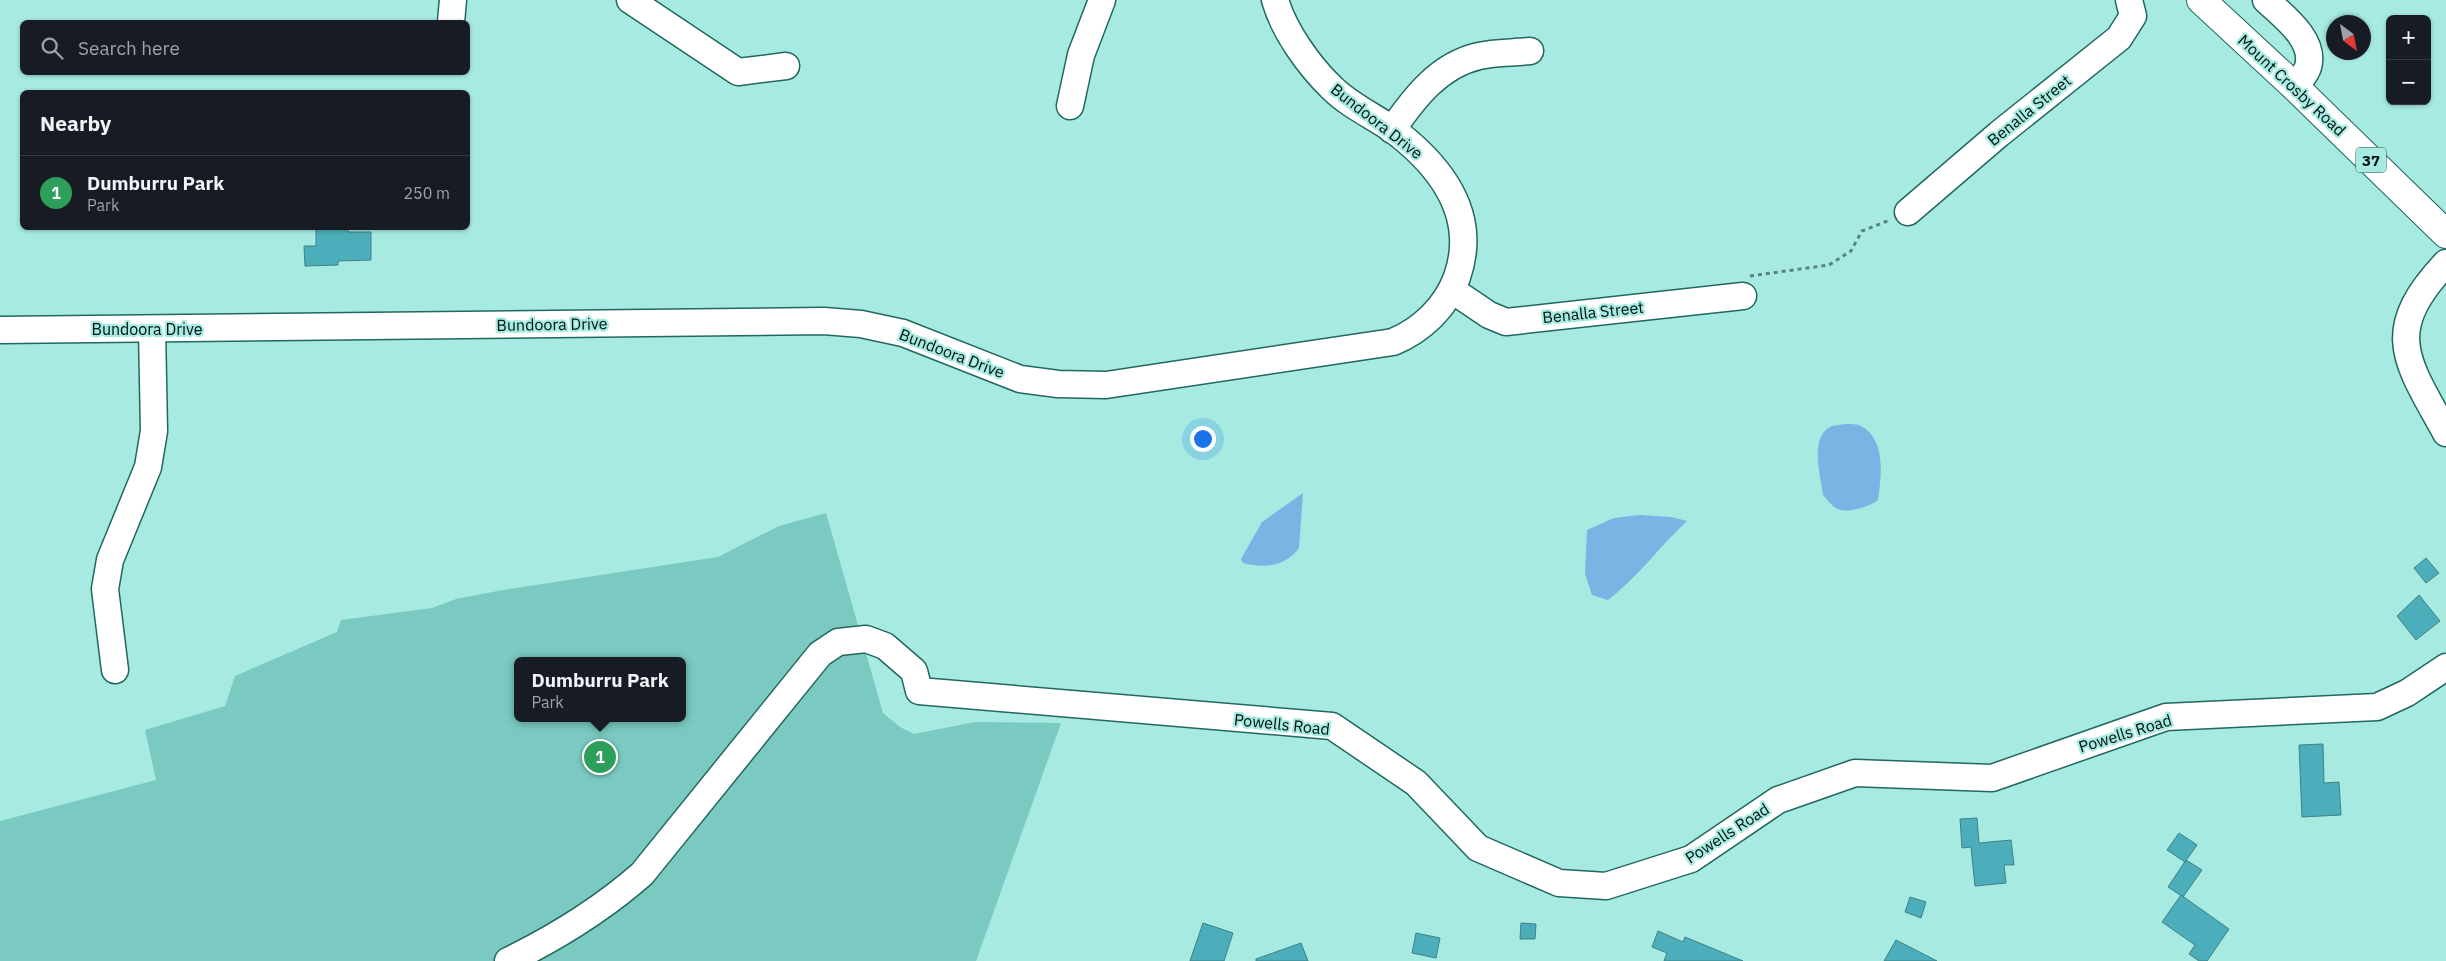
<!DOCTYPE html>
<html lang="en">
<head>
<meta charset="utf-8">
<style>
  body { margin:0; font-family:"IBM Plex Sans",sans-serif; background:#242831; color:#f1f3f6 }
  .controls { position:absolute; right:15px; top:15px; display:grid; overflow:hidden; border-radius:8px; box-shadow:0 1px 4px #0004 }
  .controls button { width:45px; height:45px; display:grid; place-items:center; padding:0; border:0; border-bottom:1px solid #363941; background:#171b24; color:#f1f3f6; font:25px sans-serif }
  .compass { position:absolute; left:2326px; top:15px; width:45px; height:45px; border-radius:50%; background:#171b24; box-shadow:0 1px 4px #0004; rotate:148deg }
  .you { position:absolute; left:1202px; top:438px; width:18px; height:18px; margin:-12px; border:4px solid #fff; border-radius:50%; background:#1a73e8; box-shadow:0 0 0 8px #1a73e833 }
  .badge { display:grid; place-items:center; width:32px; height:32px; border-radius:50%; background:#7c3aed; color:#fff; font-size:16px; font-weight:700 }
  .pin { position:absolute; translate:-50% -50%; border:2px solid #fff; box-shadow:0 1px 5px #0006 }
  .popup { position:absolute; left:514px; top:657px; width:172px; height:65px; box-sizing:border-box; display:grid; place-content:center; border-radius:8px; background:#171b24; filter:drop-shadow(0 1px 4px #0005); font-size:16px; white-space:nowrap; color:#9ea1a6 }
  .popup b { font-size:19px; color:#f1f3f6 }
  .popup::after { content:''; position:absolute; left:50%; top:100%; margin-left:-10px; border:10px solid transparent; border-top-color:#171b24 }
  .list { margin:0; padding:0; list-style:none }
  h2 { display:flex; justify-content:space-between; align-items:center; height:65px; margin:0; padding:0 20px; font-size:21px }
  h2 small { font-size:16px; font-weight:400; color:#9ea1a6 }
  .list li { display:grid; grid-template-columns:32px 1fr auto; gap:15px; align-items:center; box-sizing:border-box; height:75px; padding:0 20px; border-top:1px solid #363941 }
  .list b { display:block; font-size:19px; white-space:nowrap }
  .list p { margin:0; font-size:16px; white-space:nowrap; color:#9ea1a6 }
  .list em { font-size:16px; font-style:normal; color:#9ea1a6 }
  .icon { flex:none; width:28px; height:28px; fill:none; stroke:currentColor; stroke-width:2; stroke-linecap:round; stroke-linejoin:round }
  .map { position:relative; flex:none; width:2446px; height:961px; overflow:hidden }
  .search { position:absolute; background:#171b24; box-shadow:0 1px 4px #0004; left:20px; top:20px; width:450px; height:55px; display:flex; align-items:center; gap:12px; box-sizing:border-box; padding:0 18px; border-radius:8px; color:#9ea1a6; font-size:19px }
  .panel { position:absolute; background:#171b24; box-shadow:0 1px 4px #0004; left:20px; top:90px; width:450px; height:140px; border-radius:8px }
  .map>svg:first-child { display:block }
  .green { fill:#7acac1; fill-rule:evenodd }
  .water { fill:#7bb3e4 }
  .building { fill:#4baeba; stroke:#3e8189 }
  .lines { fill:none; stroke-linecap:round; stroke-linejoin:round }
  .minor-casing { stroke:#226761; stroke-width:29 }
  .major-casing { stroke:#226761; stroke-width:30 }
  .path { stroke:#58847e; stroke-width:3; stroke-dasharray:4 4; stroke-linecap:butt }
  .minor { stroke:#fff; stroke-width:26 }
  .major { stroke:#fff; stroke-width:28 }
  .labels { text-anchor:middle; dominant-baseline:central; stroke-width:4.5; stroke-linejoin:round; paint-order:stroke }
  .shield { fill:#a6eae1; stroke:#32524d; stroke-width:1 }
  .shield-label { font-size:15px; font-weight:bold; fill:#00110e }
  .street-label { font-size:16px; fill:#00110e; stroke:#a6eae1 }
</style>
</head>
<body>
<div class="map">
<svg width="2446" height="961" viewBox="0 0 2446 961">
  <rect width="100%" height="100%" fill="#a6eae1"/>
  <path class="green" d="M826 513 883 713 900 727 914 734 975 722 1061 723 976 961H0V821L156 780 145 730 225 706 235 676 337 632 341 620 432 608 456 599 503 590 718 557 779 526ZM518 661H682V718H518Z"/>
  <g class="water">
    <path d="M1846 424C1850 424 1857 424 1861 426 1887 440 1881 478 1878 500 1870 506 1848 514 1838 509 1832 507 1827 499 1823 495 1821 477 1809 438 1830 427 1834 425 1841 425 1846 424Z"/>
    <path d="M1303 493 1299 548C1286 566 1265 569 1243 563L1241 559 1262 522Z"/>
    <path d="M1639 515 1671 517 1687 521C1659 547 1638 577 1608 600L1592 595 1585 574 1587 530 1614 518Z"/>
  </g>
  <g class="building">
    <polygon points="316,228 348,228 348,232 371,232 371,260 338,261 338,265 305,266 304,246 316,246"/>
    <polygon points="2426,558 2439,573 2426,583 2414,568"/>
    <polygon points="2419,595 2440,621 2416,640 2397,616"/>
    <polygon points="2323,744 2324,783 2339,782 2341,815 2302,817 2299,745"/>
    <polygon points="1977,818 1979,843 2011,840 2014,865 2004,865 2006,883 1975,886 1971,847 1962,848 1960,819"/>
    <polygon points="2179,833 2197,845 2185,862 2167,850"/>
    <polygon points="2186,860 2202,870 2183,897 2168,887"/>
    <polygon points="2181,895 2229,929 2207,961 2199,961 2189,954 2195,945 2162,922"/>
    <polygon points="1910,897 1926,902 1921,918 1905,912"/>
    <polygon points="1203,923 1233,933 1224,961 1190,961"/>
    <polygon points="1521,923 1536,924 1535,939 1520,939"/>
    <polygon points="1658,931 1683,942 1685,937 1743,961 1664,961 1667,953 1652,947"/>
    <polygon points="1416,933 1440,938 1436,958 1412,953"/>
    <polygon points="1896,940 1937,961 1884,961"/>
    <polygon points="1301,943 1308,961 1256,961 1256,959"/>
  </g>
  <g class="lines">
    <g class="minor-casing">
      <g id="minor">
        <polyline points="630,0 738,72 786,66"/>
        <path d="M2266 0C2283 16 2316 40 2308 67 2306 74 2300 80 2295 87"/>
        <polyline points="451,22 453,0"/>
        <polyline points="1070,106 1081,55 1102,0"/>
        <path d="M1392 130C1414 98 1439 65 1479 56 1495 52 1513 53 1530 51"/>
        <polyline points="1908,212 1999,134 2119,38 2133,16 2129,0"/>
        <path d="M2446 263C2381 332 2406 360 2446 433"/>
        <polyline points="1452,290 1489,315 1506,322 1743,296"/>
        <path d="M0 330 824 321 861 324 903 333 1020 379 1058 384 1106 385 1393 342C1422 330 1446 307 1457 277 1479 214 1440 165 1392 129 1373 116 1349 105 1332 88 1309 66 1284 31 1275 0"/>
        <polyline points="115,670 105,589 110,560 148,467 154,431 152,329"/>
        <path d="M508 961C557 937 601 910 642 874L820 654 838 642 866 639 885 646 914 671 919 691 1332 726 1416 783 1478 848 1559 883 1606 886 1691 859 1778 800 1855 773 1992 778 2166 717 2377 707 2407 693 2446 667"/>
      </g>
    </g>
    <g class="major-casing">
      <polyline id="major" points="2201,0 2295,87 2446,234"/>
    </g>
    <polyline class="path" points="1750,276 1829,265 1851,251 1862,231 1890,220"/>
    <use href="#minor" class="minor"/>
    <use href="#major" class="major"/>
  </g>
  <g class="labels">
    <rect class="shield" x="2356" y="147.5" width="30" height="25" rx="4"/>
    <g class="shield-label">
      <text x="2371" y="160">37</text>
    </g>
    <g class="street-label">
      <text transform="translate(2292 85) rotate(43)">Mount Crosby Road</text>
      <text transform="translate(2029 110) rotate(-39)">Benalla Street</text>
      <text transform="translate(1377 121) rotate(38)">Bundoora Drive</text>
      <text transform="translate(1593 312) rotate(-6)">Benalla Street</text>
      <text transform="translate(552 324) rotate(-1)">Bundoora Drive</text>
      <text x="147" y="329">Bundoora Drive</text>
      <text transform="translate(952 353) rotate(21)">Bundoora Drive</text>
      <text transform="translate(1282 724) rotate(6)">Powells Road</text>
      <text transform="translate(2125 733) rotate(-17)">Powells Road</text>
      <text transform="translate(1727 833) rotate(-33)">Powells Road</text>
    </g>
  </g>
</svg>
<div class="controls">
<button>+</button>
<button>−</button>
</div>
<svg class="compass" viewBox="-18 -18 36 36"><path d="M0-13l5 13h-10z" fill="#e53935"/><path d="M0 13l5-13h-10z" fill="#9ea1a6"/></svg>
<div class="you"></div>
<div class="pin badge" style="left:600px;top:757px;background:#2e9e5b">1</div>
<div class="popup"><b>Dumburru Park</b>Park</div>
<div class="search"><svg class="icon" aria-label="search" viewBox="0 0 24 24"><circle cx="10" cy="10" r="6"/><path d="M15 15l6 6"/></svg>Search here</div>
<section class="panel">
<h2>Nearby<small></small></h2>
<ul class="list">
<li><span class="badge" style="background:#2e9e5b">1</span><div><b>Dumburru Park</b><p>Park</p></div><em>250 m</em></li>
</ul>
</section>
</div>
</body>
</html>
